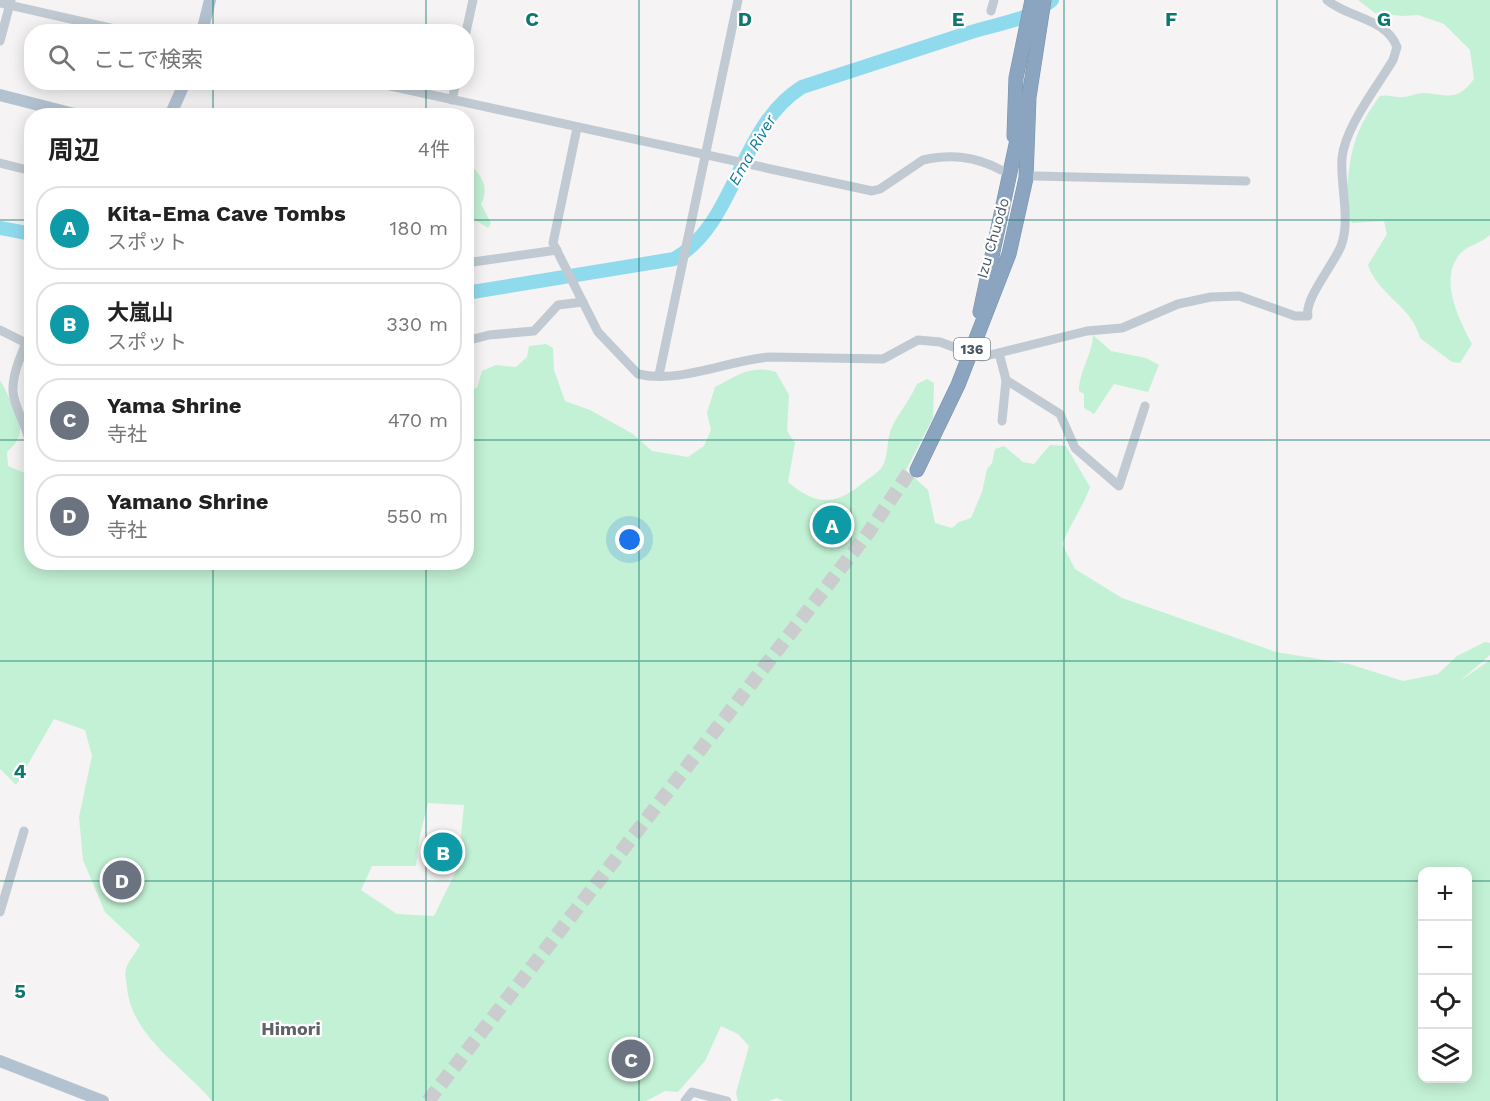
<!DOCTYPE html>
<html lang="ja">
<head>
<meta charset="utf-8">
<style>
  body { margin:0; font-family:"Work Sans","Noto Sans JP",sans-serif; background:#f2f2f2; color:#222 }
  .controls { position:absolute; right:18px; bottom:18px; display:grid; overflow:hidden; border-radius:12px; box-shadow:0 3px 15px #0003 }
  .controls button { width:54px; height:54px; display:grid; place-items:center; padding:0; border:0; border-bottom:2px solid #e0e0e0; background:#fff; color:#222; font:30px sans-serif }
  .you { position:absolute; left:630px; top:540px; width:21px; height:21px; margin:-15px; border:4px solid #fff; border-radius:50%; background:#1a73e8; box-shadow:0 0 0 9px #1a73e833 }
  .badge { display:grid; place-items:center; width:39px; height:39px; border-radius:50%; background:#1a73e8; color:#fff; font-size:20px; font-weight:700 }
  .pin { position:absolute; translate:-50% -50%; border:3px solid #fff; box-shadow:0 2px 6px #0006 }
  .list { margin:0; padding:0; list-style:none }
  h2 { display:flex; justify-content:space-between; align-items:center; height:78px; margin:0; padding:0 24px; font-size:26px }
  h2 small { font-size:20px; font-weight:400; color:#767676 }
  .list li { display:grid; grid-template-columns:39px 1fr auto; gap:18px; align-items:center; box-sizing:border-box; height:84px; margin:0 12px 12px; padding:0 12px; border:2px solid #e0e0e0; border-radius:24px }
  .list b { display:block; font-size:22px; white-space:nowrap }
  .list p { margin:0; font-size:20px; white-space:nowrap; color:#767676 }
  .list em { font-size:20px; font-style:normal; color:#767676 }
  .icon { flex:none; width:33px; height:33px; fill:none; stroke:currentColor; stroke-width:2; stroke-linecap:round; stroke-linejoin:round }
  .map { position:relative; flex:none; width:1490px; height:1101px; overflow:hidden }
  .search { position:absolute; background:#fff; box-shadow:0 3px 15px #0003; left:24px; top:24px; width:450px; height:66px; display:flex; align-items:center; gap:15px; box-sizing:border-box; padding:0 21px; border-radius:24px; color:#767676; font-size:22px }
  .panel { position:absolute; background:#fff; box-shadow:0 3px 15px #0003; left:24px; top:108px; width:450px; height:462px; border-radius:24px }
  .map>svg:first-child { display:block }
  .green { fill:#c3f1d5; fill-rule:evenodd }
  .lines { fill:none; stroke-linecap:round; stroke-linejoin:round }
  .river { stroke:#90daee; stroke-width:14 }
  .highway-tunnel { stroke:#caccce; stroke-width:14; stroke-dasharray:14 7; stroke-linecap:butt }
  .highway-casing { stroke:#7690ad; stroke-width:15 }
  .minor { stroke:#c1cad2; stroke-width:9 }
  .major { stroke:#b3c2d1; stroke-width:12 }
  .highway { stroke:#8ba5c1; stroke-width:14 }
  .grid { fill:none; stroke:#0f766e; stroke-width:1.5; stroke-opacity:0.55 }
  .labels { text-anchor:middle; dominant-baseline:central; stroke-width:4.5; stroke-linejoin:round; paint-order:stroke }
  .shield { fill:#fff; stroke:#808990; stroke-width:1.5 }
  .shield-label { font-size:14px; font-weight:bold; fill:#4a5661 }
  .street-label { font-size:15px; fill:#4a5661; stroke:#fff }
  .water-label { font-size:16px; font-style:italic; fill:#0c7c9b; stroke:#fff }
  .quarter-label { font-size:18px; font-weight:bold; fill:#5f6368; stroke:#fff }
  .grid-label { font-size:20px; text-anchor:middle; font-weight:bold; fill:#0f766e; stroke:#fff; stroke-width:4.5; stroke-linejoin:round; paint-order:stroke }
</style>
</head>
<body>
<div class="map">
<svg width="1490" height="1101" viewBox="0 0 1490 1101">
  <rect width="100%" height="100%" fill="#f5f3f3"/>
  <g class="green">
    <path d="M1358 0H1490V235C1482 243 1465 246 1459 255 1439 281 1459 319 1472 344L1460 363 1452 362 1420 338C1413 307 1378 295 1368 265L1387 234 1384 221 1352 223C1345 215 1347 201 1347 191 1350 151 1355 129 1380 96 1389 94 1395 98 1403 97 1410 97 1416 93 1423 93 1448 94 1456 103 1474 79L1470 50 1444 24 1418 15 1402 16 1375 13Z"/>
    <path d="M475 169C485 182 488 190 481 204L491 223 488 228 472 218 467 220V170Z"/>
    <path d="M1093 335 1111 351 1146 358 1159 365 1148 392 1114 384 1094 414 1084 408V394L1079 391C1079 371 1092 356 1093 335Z"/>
    <path d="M546 344 553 348 554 370 565 401 590 410 633 434 652 451 688 457 704 446 711 430 707 413 715 387C736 376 752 364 776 372L789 395 787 431 795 443 788 482C816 506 836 506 864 482 869 478 878 473 882 467 889 457 886 439 892 427 899 412 910 400 917 384L927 379 934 383 933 418 906 470 928 490 935 523 952 528 959 522 971 518 982 492 987 469 992 463 995 449 1004 446 1023 462 1034 464 1050 445 1066 446 1090 487C1083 507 1071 523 1062 544L1075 569 1122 598 1276 652 1349 664 1403 681 1438 674 1457 656 1485 642 1490 643V655L1460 681 1490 660V1101H783L777 1098 768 1101H738L736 1093 749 1046 738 1034 721 1026 705 1061 678 1092 665 1091 646 1101H212C183 1066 132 1037 127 988 127 983 124 974 126 969 128 961 136 953 140 945L105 912 83 860 79 817 92 756 85 730 54 719 16 785 0 769V381C5 385 19 421 20 428 21 438 13 446 7 452L8 466 25 473 27 484 31 486 32 562H466L467 389 477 388 482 371 496 365 516 367 527 357 529 346ZM428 803 464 805 458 867 434 916 397 914 361 890 372 866H416L420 835ZM1422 872H1468V1078H1422Z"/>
  </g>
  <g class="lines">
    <g class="river">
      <polyline points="0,228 32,234"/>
      <path d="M466 293 674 259C737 223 738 127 802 87 858 69 913 51 968 33 998 23 1027 22 1052 0"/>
    </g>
    <polyline class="highway-tunnel" points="428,1101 868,533 912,468"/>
    <g class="highway-casing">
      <g id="highway">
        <polyline points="1014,136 1016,78 1032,0"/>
        <polyline points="980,312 1020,126"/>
        <polyline points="917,470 958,385 1009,254 1026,178 1029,97 1044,0"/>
      </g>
    </g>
    <g class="minor">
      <polyline points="0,3 128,32"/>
      <polyline points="991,11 994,0"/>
      <polyline points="466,32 473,0"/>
      <polyline points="0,41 11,0"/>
      <path d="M372 82 872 191 880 189 923 160C951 154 975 156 1001 170"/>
      <polyline points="452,100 456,82"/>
      <path d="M577 128 553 243 598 332 638 374C680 384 728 360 770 357L883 359 918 340 940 342 964 351"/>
      <polyline points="0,163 32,171"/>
      <polyline points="1034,176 1246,181"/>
      <polyline points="466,263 557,250"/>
      <polyline points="0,330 26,343 32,331"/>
      <polyline points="466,341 489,335 534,331 558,305 583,302"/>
      <path d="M26 343C20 358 12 375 13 392 15 412 30 429 32 454"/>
      <polyline points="999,353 1006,380 1060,414 1075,448 1119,486 1145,406"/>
      <path d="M975 356 982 357 1087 331 1122 328 1178 304 1211 297 1239 296 1295 316H1308C1304 299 1334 264 1341 246 1351 220 1340 186 1342 158 1345 127 1377 87 1393 60L1397 47C1386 18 1348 18 1327 0"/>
      <polyline points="659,375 738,0"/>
      <polyline points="1002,421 1006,380"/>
      <polyline points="0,912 24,831"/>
      <polyline points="685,1101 692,1092 727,1101"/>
    </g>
    <g class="major">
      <polyline points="202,32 210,0"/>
      <polyline points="0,95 82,116"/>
      <polyline points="170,116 185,82"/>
      <polyline points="0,1061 103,1101"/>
    </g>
    <use href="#highway" class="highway"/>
  </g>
  <path class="grid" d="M213 0V32M426 0V32M639 0V1101M851 0V1101M1064 0V1101M1277 0V1101M213 82V116M426 82V116M0 220H32M466 220H1490M0 440H32M466 440H1490M213 562V1101M426 562V1101M0 661H1490M0 881H1422M1468 881H1490"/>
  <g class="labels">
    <rect class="shield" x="954" y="338" width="36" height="22" rx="4.5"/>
    <g class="shield-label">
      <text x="972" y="349">136</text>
    </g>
    <g class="street-label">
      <text transform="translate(993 238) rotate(-74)">Izu Chuodo</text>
    </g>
    <g class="water-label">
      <text transform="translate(752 150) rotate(-60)">Ema River</text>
    </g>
    <g class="quarter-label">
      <text x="291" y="1028">Himori</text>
    </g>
  </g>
  <g class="grid-label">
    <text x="532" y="26">C</text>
    <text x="745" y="26">D</text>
    <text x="958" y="26">E</text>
    <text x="1171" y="26">F</text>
    <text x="1384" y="26">G</text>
    <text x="20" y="778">4</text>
    <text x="20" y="998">5</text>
  </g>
</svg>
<div class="controls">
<button>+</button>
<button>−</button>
<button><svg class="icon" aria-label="locate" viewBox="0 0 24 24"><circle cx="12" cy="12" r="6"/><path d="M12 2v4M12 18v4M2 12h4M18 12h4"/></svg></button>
<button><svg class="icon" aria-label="layers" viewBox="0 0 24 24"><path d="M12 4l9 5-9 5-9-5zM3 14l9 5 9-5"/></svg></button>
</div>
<div class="you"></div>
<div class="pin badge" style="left:832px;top:525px;background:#0f9aa8">A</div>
<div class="pin badge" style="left:443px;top:852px;background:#0f9aa8">B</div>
<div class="pin badge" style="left:631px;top:1059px;background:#6b7280">C</div>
<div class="pin badge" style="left:122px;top:880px;background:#6b7280">D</div>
<div class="search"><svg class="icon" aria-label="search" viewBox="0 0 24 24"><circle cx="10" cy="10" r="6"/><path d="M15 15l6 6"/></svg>ここで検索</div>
<section class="panel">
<h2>周辺<small>4件</small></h2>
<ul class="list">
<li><span class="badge" style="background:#0f9aa8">A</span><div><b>Kita-Ema Cave Tombs</b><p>スポット</p></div><em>180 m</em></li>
<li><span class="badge" style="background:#0f9aa8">B</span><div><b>大嵐山</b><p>スポット</p></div><em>330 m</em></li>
<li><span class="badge" style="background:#6b7280">C</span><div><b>Yama Shrine</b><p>寺社</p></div><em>470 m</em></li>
<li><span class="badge" style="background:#6b7280">D</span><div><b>Yamano Shrine</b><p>寺社</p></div><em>550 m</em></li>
</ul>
</section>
</div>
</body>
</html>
